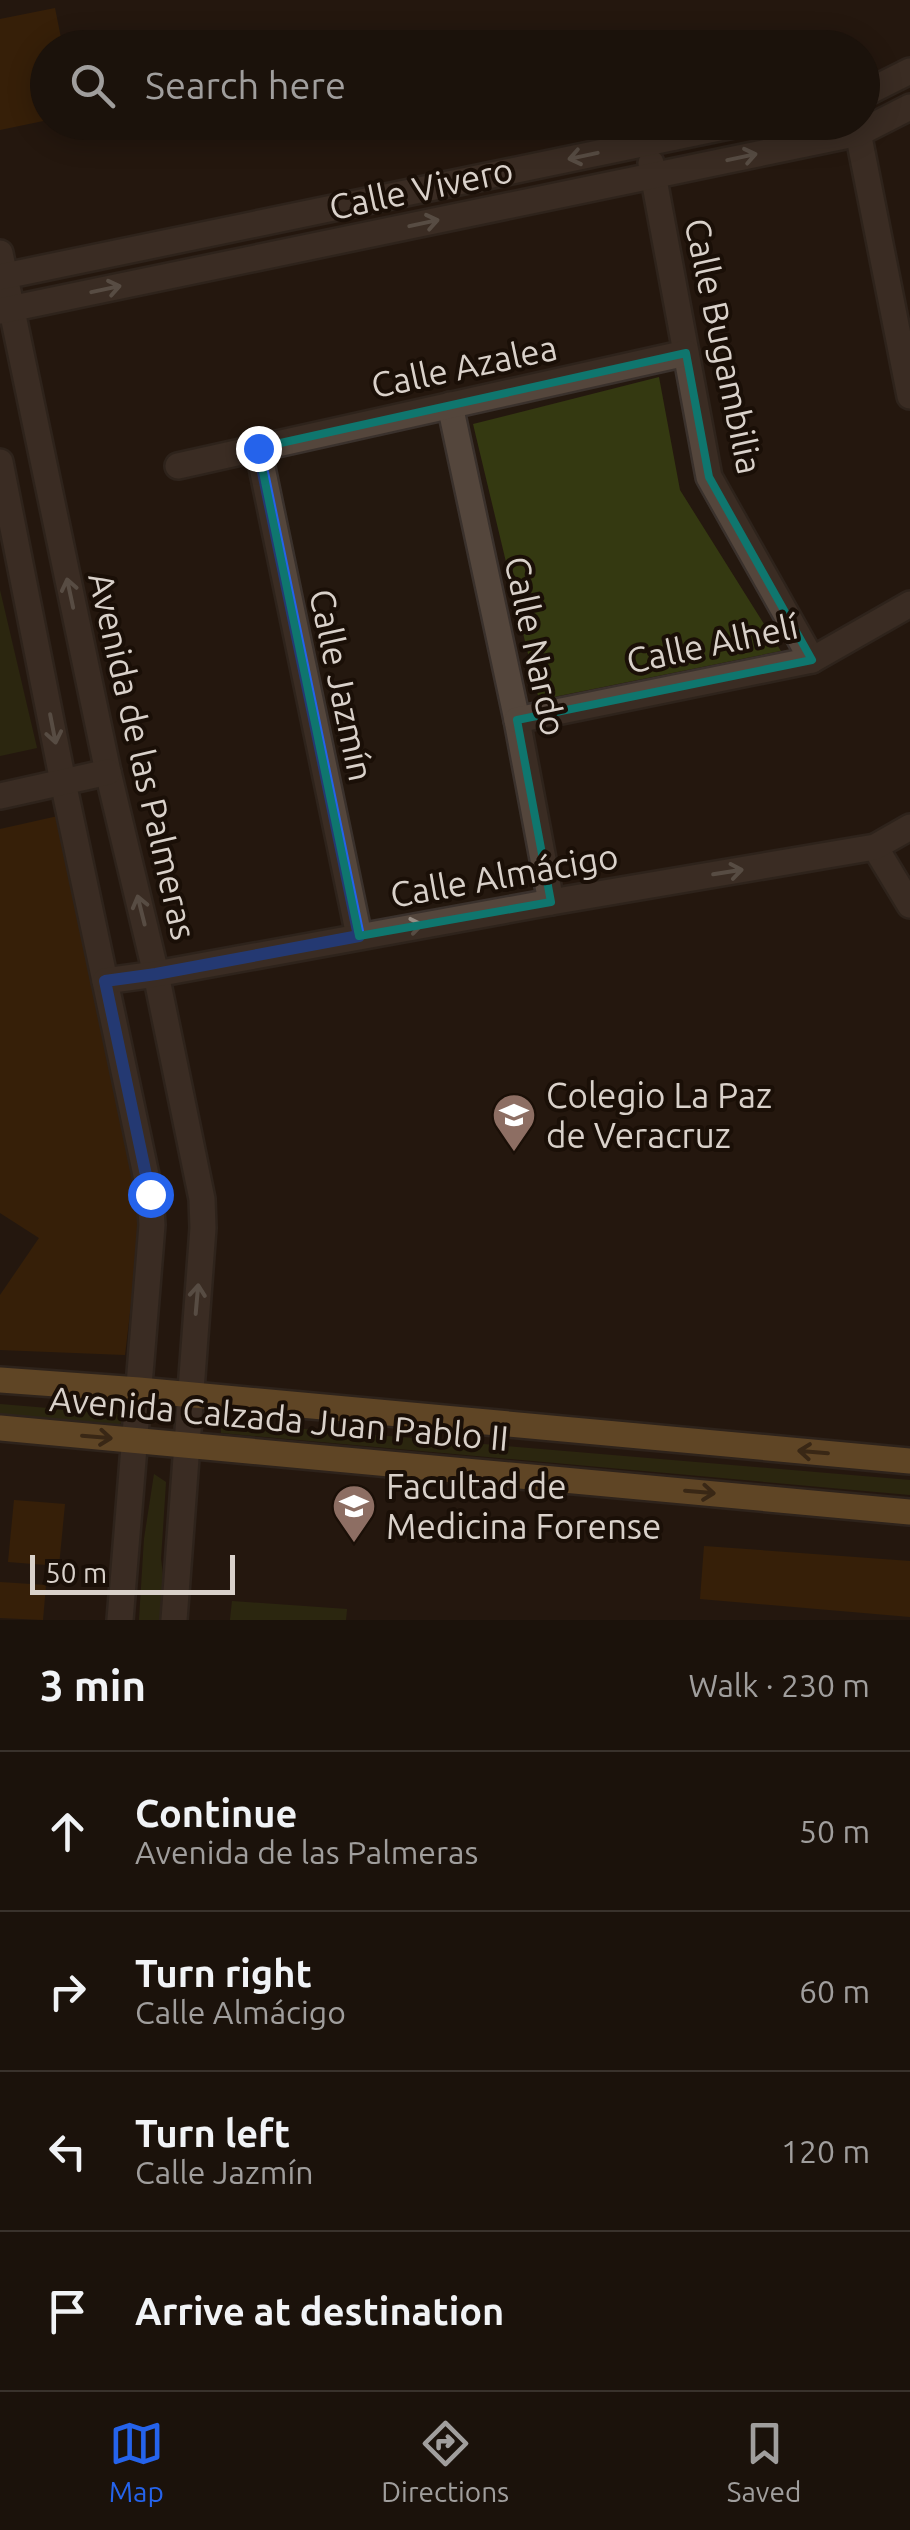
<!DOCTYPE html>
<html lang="en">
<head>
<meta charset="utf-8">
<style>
  body { margin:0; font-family:Ubuntu,sans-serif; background:#241b14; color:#f1f3f6 }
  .scale { position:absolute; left:30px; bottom:25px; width:205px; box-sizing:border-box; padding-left:10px; border:5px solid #d9d1ca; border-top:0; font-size:28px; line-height:35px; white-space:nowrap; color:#d9d1ca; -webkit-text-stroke:8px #1a0f07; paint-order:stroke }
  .stop { position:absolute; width:30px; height:30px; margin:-22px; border:8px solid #2563eb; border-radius:50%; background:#fff }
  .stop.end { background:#2563eb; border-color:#fff; box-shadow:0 2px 10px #0008 }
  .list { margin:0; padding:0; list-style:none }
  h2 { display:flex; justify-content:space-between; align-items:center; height:130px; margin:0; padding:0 40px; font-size:42px }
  h2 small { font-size:32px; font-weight:400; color:#a09e9d }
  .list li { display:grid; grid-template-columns:65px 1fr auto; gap:30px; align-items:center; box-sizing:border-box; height:160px; padding:0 40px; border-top:2px solid #39322c }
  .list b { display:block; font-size:38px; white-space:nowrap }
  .list p { margin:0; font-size:32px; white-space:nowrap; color:#a09e9d }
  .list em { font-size:32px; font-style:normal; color:#a09e9d }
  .icon { flex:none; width:55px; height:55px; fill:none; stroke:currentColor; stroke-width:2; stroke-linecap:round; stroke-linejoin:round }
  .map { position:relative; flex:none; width:910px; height:1620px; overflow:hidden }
  .search { position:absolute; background:#1b120b; box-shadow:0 5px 25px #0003; left:30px; right:30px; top:30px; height:110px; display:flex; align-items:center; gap:25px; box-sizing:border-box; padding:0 35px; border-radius:55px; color:#a09e9d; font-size:38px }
  .sheet { height:770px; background:#1b120b }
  nav { display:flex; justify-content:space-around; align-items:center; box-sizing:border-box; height:140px; border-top:2px solid #39322c; background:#1b120b; font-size:28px; color:#a09e9d }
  nav a { display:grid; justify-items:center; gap:5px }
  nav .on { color:#2563eb }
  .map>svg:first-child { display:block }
  .green { fill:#343911 }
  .building { fill:#4c2901 }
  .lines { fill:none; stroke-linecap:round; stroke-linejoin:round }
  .minor-casing { stroke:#3a312c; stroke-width:30 }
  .major-casing { stroke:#3a312c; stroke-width:30 }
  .minor { stroke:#54463c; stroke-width:25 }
  .major { stroke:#a77d40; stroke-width:25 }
  .oneway { stroke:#968c83 }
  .oneway2 { stroke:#523b1e }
  .route { stroke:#2563eb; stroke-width:12 }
  .marked { fill:none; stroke:#0f766e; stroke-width:8; stroke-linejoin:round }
  .labels { text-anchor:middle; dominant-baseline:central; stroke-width:8; stroke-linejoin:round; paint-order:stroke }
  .street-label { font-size:35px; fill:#d9d1ca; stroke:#1a0f07 }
  .poi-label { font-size:35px; fill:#d9d1ca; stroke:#1a0f07; text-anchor:start }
</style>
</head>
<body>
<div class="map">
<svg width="910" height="1620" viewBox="0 0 910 1620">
  <rect width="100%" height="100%" fill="#24180f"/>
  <g class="green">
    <polygon points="659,377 680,490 781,651 539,700 473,424"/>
    <polygon points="0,590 37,748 0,756"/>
    <polygon points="0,1404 119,1414 122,1421 118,1428 0,1417"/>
    <polygon points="221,1422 910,1480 910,1495 221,1433"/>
    <polygon points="154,1474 166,1482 161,1559 163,1575 167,1585 166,1620 139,1620 144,1539"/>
    <polygon points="232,1601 347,1609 346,1620 230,1620"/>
  </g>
  <g class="building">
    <polygon points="55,8 63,48 48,48 48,120 0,130 0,19"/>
    <polygon points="58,816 144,1195 125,1355 0,1350 0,1295 39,1238 0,1213 0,829"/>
    <polygon points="14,1500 65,1504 59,1566 8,1562"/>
    <polygon points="704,1546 910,1561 910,1617 700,1599"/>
    <polygon points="0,1582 46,1585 43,1620 0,1618"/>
  </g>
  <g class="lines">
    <g class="minor-casing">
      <g id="minor">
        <polyline points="862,95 910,71"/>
        <polyline points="856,122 910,396"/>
        <polyline points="651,163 709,477 812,660"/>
        <polyline points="0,253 108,772 156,974 202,1199 203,1228 174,1620"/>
        <polyline points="0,277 748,122"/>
        <polyline points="0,311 859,133 910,107"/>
        <polyline points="450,405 517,720 551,902"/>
        <polyline points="258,448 359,936"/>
        <polyline points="0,462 63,782 150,1194 152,1225 120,1620"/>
        <polyline points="178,466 686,353"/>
        <polyline points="517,720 812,660 910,604"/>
        <polyline points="0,796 108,772"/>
        <polyline points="875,847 910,905"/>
        <polyline points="105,981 156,974 551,902 875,847 910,827"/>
      </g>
    </g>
    <g class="major-casing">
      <g id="major">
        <polyline points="0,1380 139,1390 910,1461"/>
        <polyline points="0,1428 910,1512"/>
      </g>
    </g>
    <use href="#minor" class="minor"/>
    <use href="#major" class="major"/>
  </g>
  <defs><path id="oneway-shaft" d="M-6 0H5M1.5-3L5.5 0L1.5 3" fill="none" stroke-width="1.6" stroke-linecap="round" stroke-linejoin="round" transform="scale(2.5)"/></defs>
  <g class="oneway">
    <use href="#oneway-shaft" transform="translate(583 156) rotate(168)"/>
    <use href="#oneway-shaft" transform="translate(742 157) rotate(-12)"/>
    <use href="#oneway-shaft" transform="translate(424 223) rotate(-12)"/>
    <use href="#oneway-shaft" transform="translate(106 289) rotate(-12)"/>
    <use href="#oneway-shaft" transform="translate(70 593) rotate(-102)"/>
    <use href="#oneway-shaft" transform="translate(53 729) rotate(79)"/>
    <use href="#oneway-shaft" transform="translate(728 872) rotate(-9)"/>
    <use href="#oneway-shaft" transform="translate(141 910) rotate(-104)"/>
    <use href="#oneway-shaft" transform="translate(408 927) rotate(-10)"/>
    <use href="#oneway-shaft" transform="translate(197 1299) rotate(-85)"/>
  </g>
  <g class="oneway2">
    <use href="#oneway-shaft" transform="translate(97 1437) rotate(5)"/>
    <use href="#oneway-shaft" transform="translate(813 1452) rotate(-175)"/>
    <use href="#oneway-shaft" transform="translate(700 1492) rotate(5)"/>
  </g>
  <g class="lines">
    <polyline class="route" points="150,1194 105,981 156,974 359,936 258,448"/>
  </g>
  <path d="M0 0H910V1620H0ZM686 353 709 477 812 660 517 720 551 902 359 936 258 448Z" fill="#24180f" fill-opacity=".55" fill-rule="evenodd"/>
  <path class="marked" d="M686 353 709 477 812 660 517 720 551 902 359 936 258 448Z"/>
  <defs>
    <g id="school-pin" transform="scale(2.25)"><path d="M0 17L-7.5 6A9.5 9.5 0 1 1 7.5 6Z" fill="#8d6e63" stroke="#1a0f07"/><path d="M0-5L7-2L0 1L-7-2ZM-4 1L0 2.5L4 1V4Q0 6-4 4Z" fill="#fff"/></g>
    <g id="university-pin" transform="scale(2.25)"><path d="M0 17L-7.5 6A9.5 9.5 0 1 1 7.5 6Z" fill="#8d6e63" stroke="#1a0f07"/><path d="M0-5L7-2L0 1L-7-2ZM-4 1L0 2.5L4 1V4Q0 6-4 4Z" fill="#fff"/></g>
  </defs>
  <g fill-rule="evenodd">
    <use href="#school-pin" x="514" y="1115"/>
    <use href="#university-pin" x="354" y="1506"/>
  </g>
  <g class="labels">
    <g class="street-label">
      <text transform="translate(421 188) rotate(-12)">Calle Vivero</text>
      <text transform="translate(724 346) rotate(78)">Calle Bugambilia</text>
      <text transform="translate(464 366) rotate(-12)">Calle Azalea</text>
      <text transform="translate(712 643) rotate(-12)">Calle Alhelí</text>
      <text transform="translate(536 646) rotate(78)">Calle Nardo</text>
      <text transform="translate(342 685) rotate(78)">Calle Jazmín</text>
      <text transform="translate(143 756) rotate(77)">Avenida de las Palmeras</text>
      <text transform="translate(504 875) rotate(-10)">Calle Almácigo</text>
      <text transform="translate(279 1418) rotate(5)">Avenida Calzada Juan Pablo II</text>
    </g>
    <g class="poi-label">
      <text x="546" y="1095">Colegio La Paz<tspan x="546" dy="40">de Veracruz</tspan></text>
      <text x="386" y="1486">Facultad de<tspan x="386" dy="40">Medicina Forense</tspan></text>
    </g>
  </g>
</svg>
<div class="scale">50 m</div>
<div class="stop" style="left:150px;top:1194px"></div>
<div class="stop end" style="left:258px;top:448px"></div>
<div class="search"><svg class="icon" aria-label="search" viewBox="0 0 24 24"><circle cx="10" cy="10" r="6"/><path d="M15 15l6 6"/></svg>Search here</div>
</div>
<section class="sheet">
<h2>3 min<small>Walk · 230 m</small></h2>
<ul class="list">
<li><svg class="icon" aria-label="ahead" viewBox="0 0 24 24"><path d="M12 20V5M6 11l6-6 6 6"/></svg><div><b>Continue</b><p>Avenida de las Palmeras</p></div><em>50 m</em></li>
<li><svg class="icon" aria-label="right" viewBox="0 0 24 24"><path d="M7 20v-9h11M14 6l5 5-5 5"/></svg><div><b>Turn right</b><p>Calle Almácigo</p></div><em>60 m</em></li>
<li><svg class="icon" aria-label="left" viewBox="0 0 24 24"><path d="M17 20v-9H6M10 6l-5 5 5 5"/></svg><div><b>Turn left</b><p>Calle Jazmín</p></div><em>120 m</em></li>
<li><svg class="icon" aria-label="arrive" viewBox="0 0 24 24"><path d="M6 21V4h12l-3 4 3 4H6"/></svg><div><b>Arrive at destination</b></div></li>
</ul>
</section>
<nav>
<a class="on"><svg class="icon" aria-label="map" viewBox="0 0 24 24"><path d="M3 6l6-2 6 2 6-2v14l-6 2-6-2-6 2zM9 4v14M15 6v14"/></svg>Map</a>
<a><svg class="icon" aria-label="directions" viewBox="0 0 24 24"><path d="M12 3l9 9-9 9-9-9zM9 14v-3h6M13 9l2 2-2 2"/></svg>Directions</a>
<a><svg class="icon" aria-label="saved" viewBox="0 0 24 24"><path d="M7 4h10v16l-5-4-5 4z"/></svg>Saved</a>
</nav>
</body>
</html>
